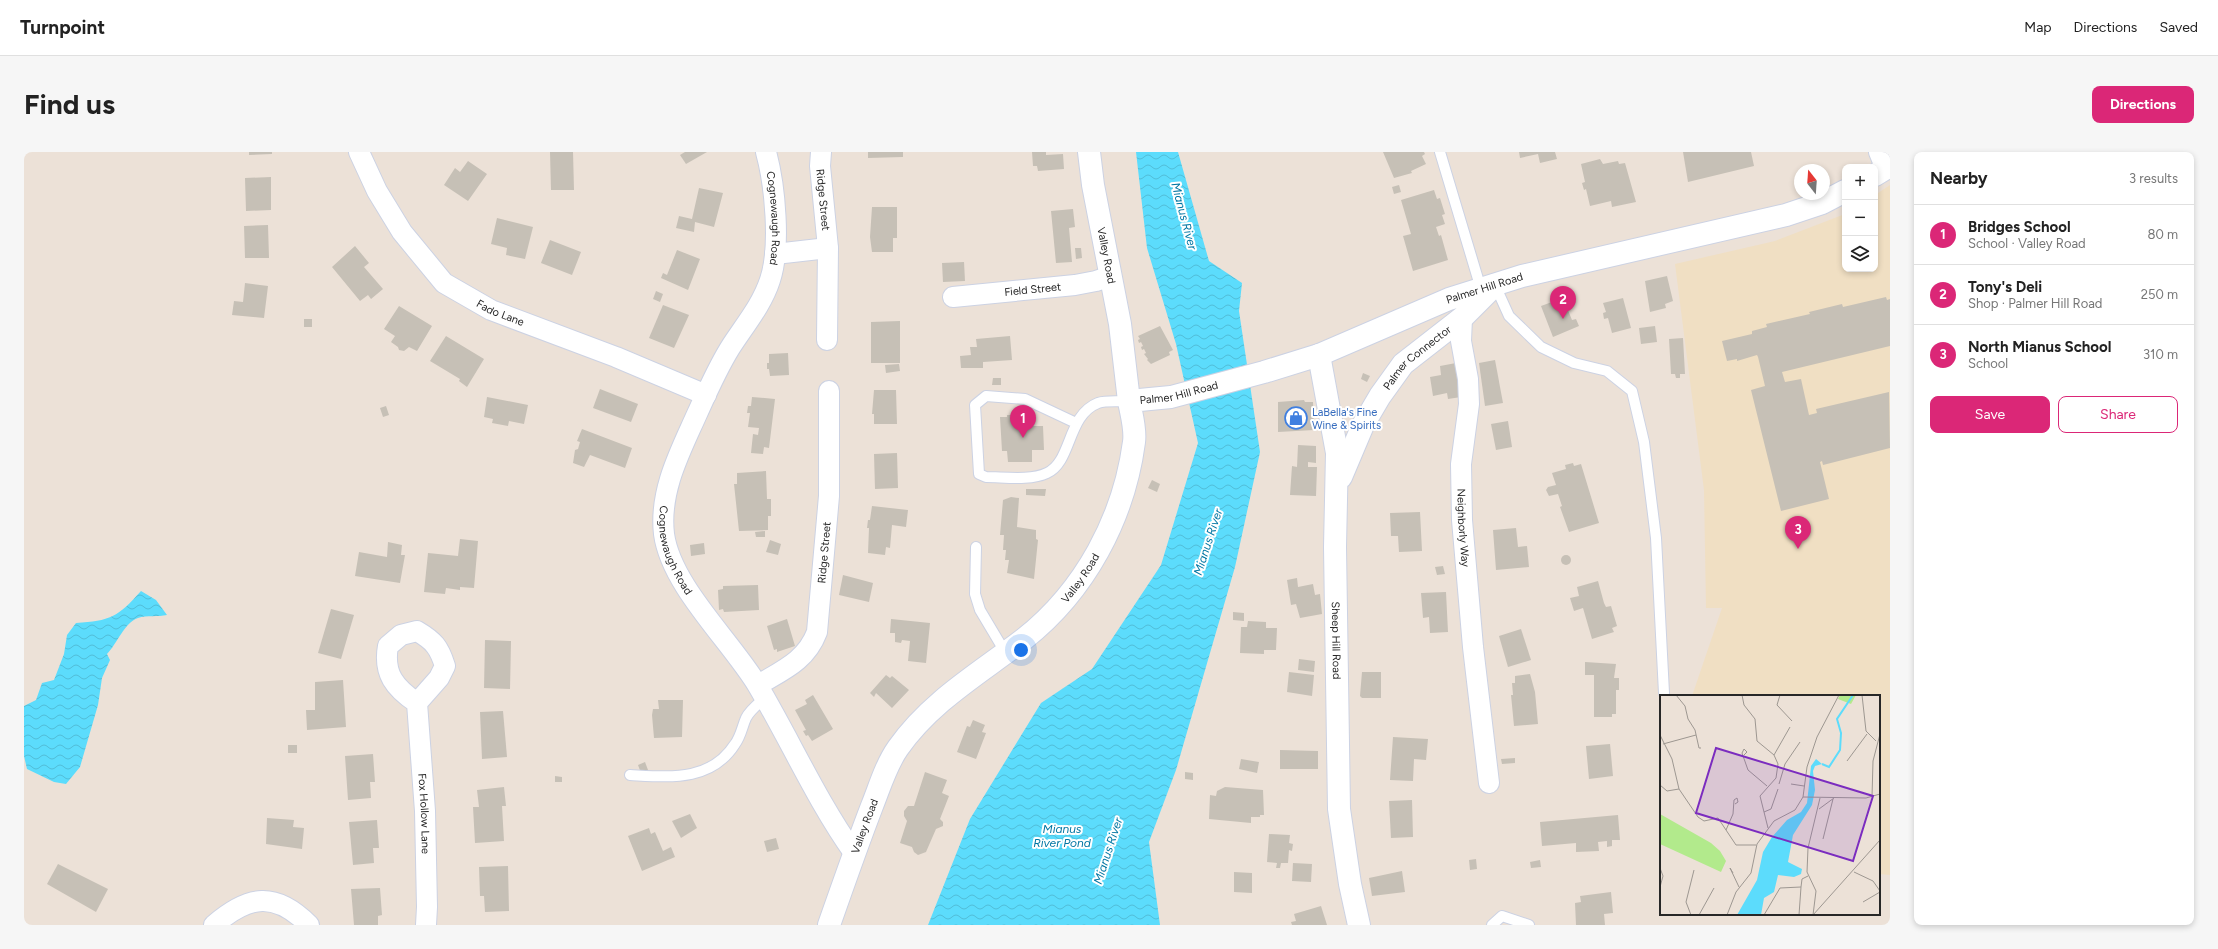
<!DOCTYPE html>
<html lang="en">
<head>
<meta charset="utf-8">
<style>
  body { margin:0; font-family:Figtree,sans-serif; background:#f6f6f6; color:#222 }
  .controls { position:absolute; right:12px; top:12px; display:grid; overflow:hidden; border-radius:8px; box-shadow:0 2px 6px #0003 }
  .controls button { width:36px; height:36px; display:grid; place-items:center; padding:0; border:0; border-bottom:1px solid #e0e0e0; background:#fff; color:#222; font:20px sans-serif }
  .compass { position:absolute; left:1770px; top:12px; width:36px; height:36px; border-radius:50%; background:#fff; box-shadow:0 2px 6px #0003; rotate:343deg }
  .you { position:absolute; left:997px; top:498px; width:14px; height:14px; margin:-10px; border:3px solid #fff; border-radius:50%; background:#1a73e8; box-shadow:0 0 0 6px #1a73e833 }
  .badge { display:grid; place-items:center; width:26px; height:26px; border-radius:50%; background:#db2777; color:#fff; font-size:13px; font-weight:700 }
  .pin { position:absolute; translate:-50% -33px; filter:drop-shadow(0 1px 2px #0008) }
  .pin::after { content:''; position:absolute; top:21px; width:14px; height:12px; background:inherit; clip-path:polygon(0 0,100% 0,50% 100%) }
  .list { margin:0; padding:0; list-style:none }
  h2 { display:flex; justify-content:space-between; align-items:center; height:52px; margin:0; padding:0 16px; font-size:17px }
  h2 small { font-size:13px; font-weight:400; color:#767676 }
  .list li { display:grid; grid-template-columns:26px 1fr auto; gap:12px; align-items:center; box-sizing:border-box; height:60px; padding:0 16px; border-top:1px solid #e0e0e0 }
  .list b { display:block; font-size:15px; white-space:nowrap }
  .list p { margin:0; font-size:13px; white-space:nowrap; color:#767676 }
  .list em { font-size:13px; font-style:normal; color:#767676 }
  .actions { display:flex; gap:8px; padding:12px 16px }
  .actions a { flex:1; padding:9px 0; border:1px solid #db2777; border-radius:8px; text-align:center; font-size:14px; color:#db2777 }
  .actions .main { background:#db2777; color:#fff }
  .icon { flex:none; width:22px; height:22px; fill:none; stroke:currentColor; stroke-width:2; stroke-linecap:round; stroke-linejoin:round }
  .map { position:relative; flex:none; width:1866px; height:773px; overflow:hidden; border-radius:8px }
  header { display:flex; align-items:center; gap:24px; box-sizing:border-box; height:56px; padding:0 20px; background:#fff; border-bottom:1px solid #e0e0e0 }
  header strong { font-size:19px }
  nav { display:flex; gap:22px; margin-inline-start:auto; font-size:14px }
  .intro { display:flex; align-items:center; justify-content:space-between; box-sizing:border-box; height:96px; padding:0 24px }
  h1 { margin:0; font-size:28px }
  .button { padding:10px 18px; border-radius:8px; background:#db2777; color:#fff; font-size:14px; font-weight:700 }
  main { display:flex; gap:24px; padding:0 24px }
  aside { flex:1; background:#fff; border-radius:8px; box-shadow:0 2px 6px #0003 }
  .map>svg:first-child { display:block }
  .education { fill:#f0dfc3 }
  .water { fill:url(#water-waves) }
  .building { fill:#c6c0b6 }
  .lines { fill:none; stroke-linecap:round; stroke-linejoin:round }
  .service-casing { stroke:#ccd2e3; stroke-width:12 }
  .minor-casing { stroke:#ccd2e3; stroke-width:22 }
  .tertiary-casing { stroke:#ccd2e3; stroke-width:24 }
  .secondary-casing { stroke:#ccd2e3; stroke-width:24 }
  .service { stroke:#fff; stroke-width:10 }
  .minor { stroke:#fff; stroke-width:20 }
  .tertiary { stroke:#fff; stroke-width:22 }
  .secondary { stroke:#fff; stroke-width:22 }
  .labels { text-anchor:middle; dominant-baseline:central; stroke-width:4; stroke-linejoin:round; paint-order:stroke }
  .street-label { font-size:11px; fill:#272727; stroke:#fff }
  .shop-label { font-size:11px; fill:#366cbe; stroke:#fff; text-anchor:start }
  .water-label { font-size:12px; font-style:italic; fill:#0076a3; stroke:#fff }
  .inset-river { fill:none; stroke:#5cdcfc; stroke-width:2 }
  .inset-road { fill:none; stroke:#9d9791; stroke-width:1 }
  .view { fill:#7b2cbf; fill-opacity:0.15; stroke:#7b2cbf; stroke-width:2 }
  .inset-edge { fill:none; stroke:#272727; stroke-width:2 }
</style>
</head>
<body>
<header>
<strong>Turnpoint</strong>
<nav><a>Map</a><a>Directions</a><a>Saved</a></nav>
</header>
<div class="intro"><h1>Find us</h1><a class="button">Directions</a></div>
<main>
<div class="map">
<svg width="1866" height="773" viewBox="0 0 1866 773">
  <defs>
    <pattern id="water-waves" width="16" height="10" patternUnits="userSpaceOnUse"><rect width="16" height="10" fill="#5cdcfc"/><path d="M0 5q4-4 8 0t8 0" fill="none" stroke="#50bdd8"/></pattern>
  </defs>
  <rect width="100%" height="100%" fill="#ece1d7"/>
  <polygon class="education" points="1866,33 1866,723 1855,722 1855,544 1668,544 1698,456 1682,456 1680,338 1651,112 1751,89 1821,62 1821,117 1851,117 1851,43"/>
  <g class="water">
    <polygon points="1112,0 1154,0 1185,109 1218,131 1215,159 1236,300 1211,415 1152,618 1125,690 1136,773 904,773 946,667 1017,551 1068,517 1137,413 1174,291 1152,192 1123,96"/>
    <path d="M117 439 132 448 143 463C134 465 123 463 114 466 100 471 93 492 83 502L86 508 78 526 74 553 56 615 42 632 30 630 3 617 0 604V554L12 548 18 531 30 528 40 502 43 483 52 471C86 469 94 465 117 439Z"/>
  </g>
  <g class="building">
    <polygon points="225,0 248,0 248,2 225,3"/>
    <polygon points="526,0 549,0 550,38 527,38"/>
    <polygon points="661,0 683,0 662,12 656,3"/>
    <polygon points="844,0 879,0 879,5 844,6"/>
    <polygon points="1008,0 1022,0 1022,3 1039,2 1040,17 1014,19 1013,14 1009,14"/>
    <polygon points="1359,0 1400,0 1401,2 1398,4 1402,12 1387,19 1388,21 1370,26"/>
    <polygon points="1495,0 1531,0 1533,7 1516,11 1514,2 1496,6"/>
    <polygon points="1659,0 1727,0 1730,14 1664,30"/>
    <polygon points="1576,7 1579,12 1594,9 1595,12 1601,11 1612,50 1588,55 1587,49 1566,54 1562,37 1560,38 1558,31 1561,30 1557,12"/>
    <polygon points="444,9 463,22 444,49 420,33 431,16 436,20"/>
    <polygon points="247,25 247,58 222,59 221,26"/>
    <polygon points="1375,33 1377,40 1370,42 1368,35"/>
    <polygon points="675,36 699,41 690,75 671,70 670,80 652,76 655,64 668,67"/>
    <polygon points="1410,38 1413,47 1416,46 1421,62 1418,63 1421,72 1412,75 1415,84 1417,83 1424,108 1389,119 1379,84 1387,82 1377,48"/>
    <polygon points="848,55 873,55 873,86 869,86 869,100 848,100 846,85"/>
    <polygon points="1049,57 1051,75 1045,76 1048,110 1032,111 1027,59"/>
    <polygon points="473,66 509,75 501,107 482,103 483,96 467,92"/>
    <polygon points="244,73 245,106 221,106 220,74"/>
    <polygon points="526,88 557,100 548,123 517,111"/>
    <polygon points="331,94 345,111 340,115 359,137 347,147 344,143 336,149 308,115"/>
    <polygon points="1051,96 1057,96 1058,106 1052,107"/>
    <polygon points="653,98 676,107 664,138 637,126 639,121 643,123"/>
    <polygon points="940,110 941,129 919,130 918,111"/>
    <polygon points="1643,124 1649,149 1641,152 1642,156 1626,160 1621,129"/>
    <polygon points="221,131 244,134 240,166 208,163 210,149 219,150"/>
    <polygon points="632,139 639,142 636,150 629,147"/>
    <polygon points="1862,145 1863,148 1866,147 1866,194 1758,220 1761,230 1777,227 1785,263 1793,261 1792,257 1865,240 1866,296 1799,313 1798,309 1796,310 1805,347 1757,359 1727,238 1741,234 1734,205 1733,203 1713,209 1713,207 1703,209 1698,189 1728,182 1728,179 1743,175 1742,172 1786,162 1785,160 1818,152 1819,155"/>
    <polygon points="1539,146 1548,168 1552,167 1555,174 1529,185 1517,154"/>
    <polygon points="1599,146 1607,176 1588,181 1584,166 1580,167 1579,161 1582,160 1579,151"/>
    <polygon points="639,153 665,163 650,196 625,186"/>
    <polygon points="375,154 408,174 393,199 385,195 380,199 375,198 374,195 367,190 371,184 360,177"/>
    <rect x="280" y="167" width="8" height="8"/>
    <polygon points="876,169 876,211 847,211 847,170"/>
    <polygon points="1136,174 1149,198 1145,200 1146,203 1127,212 1123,208 1124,207 1120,202 1122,201 1120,197 1118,198 1117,195 1119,194 1117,190 1115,191 1114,188 1116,187 1114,184"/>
    <polygon points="1631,174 1633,190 1617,192 1615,176"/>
    <polygon points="422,184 460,207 443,235 435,229 436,227 406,209"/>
    <polygon points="986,184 988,208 959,210 959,216 937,216 936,204 947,203 946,195 953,195 952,187"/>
    <polygon points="1659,186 1661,222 1656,222 1656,226 1652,226 1651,222 1647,222 1645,187"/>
    <polygon points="764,201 765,223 746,224 745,217 743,217 743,211 745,211 745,202"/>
    <polygon points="1471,208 1479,251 1461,254 1455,211"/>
    <polygon points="1432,211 1437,245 1424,247 1423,241 1409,244 1406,225 1417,223 1416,214"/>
    <polygon points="875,212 876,219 862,221 861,213"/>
    <polygon points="1339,221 1346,224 1343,230 1337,227"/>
    <polygon points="969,226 977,226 977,233 968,233"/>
    <polygon points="576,237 614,252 607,270 569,256"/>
    <polygon points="850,238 872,238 873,272 850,272 850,262 848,262"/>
    <polygon points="463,245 504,253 500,272 485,269 484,274 468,271 469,267 460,265"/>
    <polygon points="728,245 751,247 745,296 740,295 739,302 727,301 729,282 734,283 735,276 724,275 726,261 723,261 724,254 727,254"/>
    <polygon points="1280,248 1281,250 1289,250 1290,278 1254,280 1254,250"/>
    <polygon points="362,254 365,263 359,265 356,256"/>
    <polygon points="983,263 1007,263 1007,274 1019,274 1020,298 1008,298 1008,310 984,310 983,299 978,299 976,265 983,265"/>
    <polygon points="1484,269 1488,295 1472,298 1467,272"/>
    <polygon points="558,277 608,296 601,316 566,303 560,315 549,311 551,298 554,297 556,290 553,289"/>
    <polygon points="1274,293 1292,294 1292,311 1284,310 1284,315 1293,315 1292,344 1266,343 1268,314 1273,315"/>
    <polygon points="873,301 874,336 851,337 850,302"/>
    <polygon points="1549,311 1550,314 1557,312 1575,371 1545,380 1536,355 1538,354 1534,342 1525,344 1522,338 1524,335 1532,333 1528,321 1542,317 1541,313"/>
    <polygon points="742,319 743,347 747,347 747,364 744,364 744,378 715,379 710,332 713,332 713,321"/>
    <polygon points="1128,328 1136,332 1133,340 1124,336"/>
    <polygon points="1002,337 1022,337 1021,344 1002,343"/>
    <polygon points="987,345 995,346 993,375 1012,378 1012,387 1014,388 1010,427 983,421 985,408 981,408 982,398 979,398 980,383 976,383 979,348"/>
    <polygon points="848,354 884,358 882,375 868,373 866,396 862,395 861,403 844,401 845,376 843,376 844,368 846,368"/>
    <polygon points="1396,360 1398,399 1375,400 1374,384 1367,384 1366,361"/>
    <polygon points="1492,376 1494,395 1503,394 1505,415 1472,418 1469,378"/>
    <polygon points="741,379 741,385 732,385 731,380"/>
    <polygon points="436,387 454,389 450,436 436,435 436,438 422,436 421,442 400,440 404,401 434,404"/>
    <polygon points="746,388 757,392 754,403 742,400"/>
    <polygon points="364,390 378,393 377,403 381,403 376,431 331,424 335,400 363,405"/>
    <polygon points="680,391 681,402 667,404 666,393"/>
    <circle cx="1542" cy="408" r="5"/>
    <polygon points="1419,414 1421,422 1413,423 1411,415"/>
    <polygon points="819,423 849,431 845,450 815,443"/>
    <polygon points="1273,426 1274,435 1289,432 1291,443 1296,442 1298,462 1276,466 1272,452 1267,453 1263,428"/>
    <polygon points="1574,429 1580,451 1582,455 1587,454 1593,474 1588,476 1590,480 1568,487 1559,456 1550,459 1546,446 1555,444 1553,435"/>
    <polygon points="734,433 735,458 700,460 699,457 695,458 694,438 699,437 699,434"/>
    <polygon points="1422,440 1424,480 1406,481 1405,465 1399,466 1397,441"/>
    <polygon points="307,457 330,463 317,507 294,501"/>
    <polygon points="1209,460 1220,461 1220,469 1209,468"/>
    <polygon points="763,467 771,494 753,500 753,497 750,498 743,474"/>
    <polygon points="867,467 906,471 902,511 884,509 886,489 878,488 877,491 871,490 871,481 866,481"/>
    <polygon points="1224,469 1242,470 1242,476 1253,476 1252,498 1240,498 1240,502 1216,501 1217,475 1223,475"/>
    <polygon points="1497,477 1507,508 1484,515 1475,484"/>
    <polygon points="461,488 487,489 486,537 460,536"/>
    <polygon points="1275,507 1291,509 1290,520 1274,518"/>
    <polygon points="1561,510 1592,512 1590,526 1595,526 1595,538 1592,538 1592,562 1588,562 1588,565 1570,565 1570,523 1561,523"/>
    <polygon points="1265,520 1290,523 1288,544 1263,540"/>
    <polygon points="1338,520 1357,520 1357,546 1338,546 1336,544"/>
    <polygon points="1506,522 1511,540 1514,572 1490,574 1487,543 1489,543 1488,531 1491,531 1491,524"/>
    <polygon points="862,523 866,526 868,524 885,538 868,556 852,541 850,545 846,541"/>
    <polygon points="319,528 322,575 283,578 282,558 291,558 291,530"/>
    <polygon points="789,543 809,577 788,589 784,583 782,584 779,579 782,578 771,558 783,552 781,548"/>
    <polygon points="634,548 659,548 658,585 630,586 628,563 629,557 635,557"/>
    <polygon points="479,559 483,605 458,607 456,560"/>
    <polygon points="949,568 961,573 958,580 962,581 952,607 933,600 943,574 946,575"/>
    <polygon points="1369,585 1404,587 1402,608 1390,607 1389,629 1366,628"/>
    <polygon points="1586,592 1589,624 1565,627 1562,594"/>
    <rect x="264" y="593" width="9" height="8"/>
    <polygon points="1256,598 1294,599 1294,617 1256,617"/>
    <polygon points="349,602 351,630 346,630 347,646 324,648 321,604"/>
    <polygon points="1491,606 1491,611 1478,612 1477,607"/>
    <polygon points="1217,607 1235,610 1233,621 1215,617"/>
    <polygon points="621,610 624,618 617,621 614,613"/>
    <polygon points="901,620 923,628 918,641 925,644 916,667 919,670 919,674 912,677 902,700 894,703 890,700 888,695 876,691 883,669 880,664 880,659 884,654 890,654"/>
    <polygon points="1161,620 1169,621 1169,628 1161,627"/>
    <polygon points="531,624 538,625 538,630 531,630"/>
    <polygon points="480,635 482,654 478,654 480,689 451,691 449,655 455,655 453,638"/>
    <polygon points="1201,635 1239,638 1240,663 1236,663 1236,665 1227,665 1227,671 1185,667 1186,643 1192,644 1193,639"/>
    <polygon points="1388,648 1389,685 1367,686 1365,649"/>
    <polygon points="666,662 673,676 657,686 648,669"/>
    <polygon points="1594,663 1596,688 1588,688 1588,694 1583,695 1583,689 1574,690 1575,699 1552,700 1552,691 1518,694 1516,670"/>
    <polygon points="243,666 270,668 269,675 280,676 278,697 242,692"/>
    <polygon points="353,668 355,696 349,696 350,711 329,713 325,670"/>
    <polygon points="625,676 627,682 631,680 639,699 647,695 651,705 618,719 604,684"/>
    <polygon points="1245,682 1266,683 1265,691 1269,692 1268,699 1265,698 1264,711 1257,711 1256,716 1252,716 1253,711 1243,710"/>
    <polygon points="752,686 755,697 743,700 740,689"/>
    <polygon points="1452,707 1453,717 1446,718 1445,708"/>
    <polygon points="1516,708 1517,715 1507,716 1506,710"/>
    <polygon points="1269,711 1288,712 1287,730 1268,729"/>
    <polygon points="34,712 84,737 72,760 23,732"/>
    <polygon points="484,714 485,759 461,760 460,744 456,744 455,715"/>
    <polygon points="1378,719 1381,740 1348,744 1345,726"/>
    <polygon points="1210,720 1228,721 1228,741 1210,740"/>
    <polygon points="356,736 358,763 354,764 354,773 330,773 327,737"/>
    <polygon points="1587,740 1589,761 1580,762 1581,773 1552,773 1551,751 1557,750 1556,744"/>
    <polygon points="1297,754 1303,773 1268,773 1267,770 1272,769 1270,762"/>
  </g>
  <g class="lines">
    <g class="service-casing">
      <g id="service">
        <polyline points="1416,0 1457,137"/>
        <polyline points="1471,133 1485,164 1517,195 1550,211 1583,219 1608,239 1620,290 1632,386 1640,541"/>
        <path d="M1052 271 1001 247 962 244 951 253 955 322 962 325C980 325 1006 329 1023 321 1048 310 1043 263 1074 251 1083 248 1096 250 1105 249"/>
        <polyline points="952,395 951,442 956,458 981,500"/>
        <path d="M606 623C645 625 687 630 711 592 717 584 718 575 722 566 726 558 734 552 741 546"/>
        <polyline points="1468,773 1478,764 1505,773"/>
      </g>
    </g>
    <g class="minor-casing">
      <g id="minor">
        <path id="s1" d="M335 0 353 39 378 80 420 131 467 158 592 205 682 243"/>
        <path id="s2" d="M742 0C751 33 757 95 746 128 738 153 720 174 706 196 693 217 683 240 673 262 656 300 635 339 640 382 647 434 707 489 734 534 767 590 793 649 830 701"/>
        <path id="s3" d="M797 0 796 14 804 96 803 188"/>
        <polyline points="1855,0 1862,17"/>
        <polyline points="751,102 804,96"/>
        <path id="s4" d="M929 145 1051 133 1072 129 1087 124"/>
        <path id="s5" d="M1438 166 1437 189 1444 227 1445 252 1437 312 1438 368 1449 495 1465 631"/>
        <path id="s6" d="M734 533C759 518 782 509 793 480L805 344V239"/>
        <path id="s7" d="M393 551C371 536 359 522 364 494L377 483 393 479C410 489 415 495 421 514L415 526 393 551 401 659 403 755 402 773"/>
        <path d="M190 773C225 743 251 739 285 773"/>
      </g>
    </g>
    <g class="tertiary-casing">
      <g id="tertiary">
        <path id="s8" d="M1065 0 1069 33 1096 172 1105 249"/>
        <path id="s9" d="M1295 203 1313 301 1311 395 1315 657 1326 732 1335 773"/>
        <path id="s10" d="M1317 325 1339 273 1356 244 1379 212 1438 166 1471 133"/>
      </g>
    </g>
    <g class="secondary-casing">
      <g id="secondary">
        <polyline points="1851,23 1866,14"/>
        <path id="s11" d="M805 773C819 733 833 693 848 654 856 634 862 613 874 596 907 549 956 521 1000 487 1061 439 1100 366 1110 290 1112 277 1107 261 1105 249L1147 245 1240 220 1295 203 1425 147 1498 124 1762 63 1798 51 1821 39"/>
      </g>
    </g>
    <use href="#service" class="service"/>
    <use href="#minor" class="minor"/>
    <use href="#tertiary" class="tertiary"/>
    <use href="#secondary" class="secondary"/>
  </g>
  <defs>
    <g id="shop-ring" transform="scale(1.15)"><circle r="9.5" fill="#fff" stroke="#3f7fe0" stroke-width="1.5"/><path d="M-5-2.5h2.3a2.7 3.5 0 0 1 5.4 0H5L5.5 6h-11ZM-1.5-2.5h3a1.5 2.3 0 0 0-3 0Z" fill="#3f7fe0"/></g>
  </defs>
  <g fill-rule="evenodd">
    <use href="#shop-ring" x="1272" y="266"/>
  </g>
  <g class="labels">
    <g class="street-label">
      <text stroke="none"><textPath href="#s3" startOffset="48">Ridge Street</textPath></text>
      <text stroke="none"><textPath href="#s2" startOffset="67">Cognewaugh Road</textPath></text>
      <text stroke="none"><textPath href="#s8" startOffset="105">Valley Road</textPath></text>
      <text stroke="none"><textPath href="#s4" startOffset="80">Field Street</textPath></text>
      <text stroke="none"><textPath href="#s11" startOffset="1005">Palmer Hill Road</textPath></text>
      <text stroke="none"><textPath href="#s1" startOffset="221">Fado Lane</textPath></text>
      <text stroke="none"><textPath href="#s10" startOffset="144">Palmer Connector</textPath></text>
      <text stroke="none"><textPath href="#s11" startOffset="681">Palmer Hill Road</textPath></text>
      <text stroke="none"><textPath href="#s5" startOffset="211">Neighborly Way</textPath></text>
      <text stroke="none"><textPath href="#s2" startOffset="427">Cognewaugh Road</textPath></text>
      <text stroke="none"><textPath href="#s6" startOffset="161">Ridge Street</textPath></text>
      <text stroke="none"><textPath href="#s11" startOffset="441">Valley Road</textPath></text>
      <text stroke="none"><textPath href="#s9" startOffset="287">Sheep Hill Road</textPath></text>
      <text stroke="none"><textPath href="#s7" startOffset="306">Fox Hollow Lane</textPath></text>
      <text stroke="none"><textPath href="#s11" startOffset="105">Valley Road</textPath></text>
    </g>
    <g class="shop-label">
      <text x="1288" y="260">LaBella's Fine<tspan x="1288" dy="13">Wine &amp; Spirits</tspan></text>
    </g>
    <g class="water-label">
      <text transform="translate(1160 64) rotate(75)">Mianus River</text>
      <text transform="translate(1184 390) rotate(-72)">Mianus River</text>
      <text x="1038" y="677">Mianus<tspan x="1038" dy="14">River Pond</tspan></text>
      <text transform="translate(1084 699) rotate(-72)">Mianus River</text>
    </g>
  </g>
  <g transform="translate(1636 543)">
    <rect width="220" height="220" fill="#ece1d7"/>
    <path d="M180 0H196L191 9 178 4ZM0 119 51 148 60 156 66 166 61 177 0 149Z" fill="#b2ea8c"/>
    <path d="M156 64 162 69 155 71 153 76 155 95 152 110 133 140 128 167 142 174 141 179 134 182 118 180 114 197 104 203 101 220H77L97 185 103 157 112 142 127 125 141 117 147 108 151 71Z" fill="#5cdcfc"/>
    <path class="inset-river" d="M162 69 169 72 180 55 181 38 177 24 193 0"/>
    <path class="inset-road" d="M16 0 25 11 28 24 35 35 39 53H41M82 0 84 10 95 24 97 46 114 60 118 69 116 83 100 101 108 133M120 0 117 10 132 26M202 0 206 36 216 46M0 40 12 64 19 94 38 122 44 126 58 123 76 150H96M3 49 36 40M84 60 87 57 84 54 82 58 88 75 107 91M114 60 130 32M187 66 207 39M119 89 125 69 140 47M131 89 144 91M0 90 7 96 19 94M143 102 147 72 157 42 179 0M212 102 213 66 220 39M159 114 174 103M104 117 111 114 118 94M66 135 73 119 74 105 77 103 78 107 75 109M163 144 173 104M0 173 3 181 0 192M194 177 213 186 220 196M73 178 70 173 79 192M203 207 220 197M31 220 26 207 34 175M39 220 54 193M67 220 76 197 91 178 97 149 114 126 135 115 143 102 206 103 220 99M104 220 120 193 141 192 142 184 148 181M139 220 141 192M153 220 156 196 147 177 148 153 160 103M153 220 220 145"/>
    <path class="view" d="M56 53 213 101 193 166 36 118Z"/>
    <rect width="220" height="220" class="inset-edge"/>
  </g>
</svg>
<div class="controls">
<button>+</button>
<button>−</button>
<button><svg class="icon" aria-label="layers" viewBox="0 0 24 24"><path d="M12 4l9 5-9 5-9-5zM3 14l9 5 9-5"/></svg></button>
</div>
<svg class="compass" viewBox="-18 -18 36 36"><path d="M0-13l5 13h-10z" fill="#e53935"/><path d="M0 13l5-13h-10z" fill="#767676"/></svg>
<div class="you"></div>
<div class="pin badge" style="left:999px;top:286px">1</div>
<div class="pin badge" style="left:1539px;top:167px">2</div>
<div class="pin badge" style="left:1774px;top:397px">3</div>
</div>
<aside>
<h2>Nearby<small>3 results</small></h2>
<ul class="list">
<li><span class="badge">1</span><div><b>Bridges School</b><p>School · Valley Road</p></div><em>80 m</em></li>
<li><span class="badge">2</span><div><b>Tony's Deli</b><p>Shop · Palmer Hill Road</p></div><em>250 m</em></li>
<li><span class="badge">3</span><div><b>North Mianus School</b><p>School</p></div><em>310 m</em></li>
</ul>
<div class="actions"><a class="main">Save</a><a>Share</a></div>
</aside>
</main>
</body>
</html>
